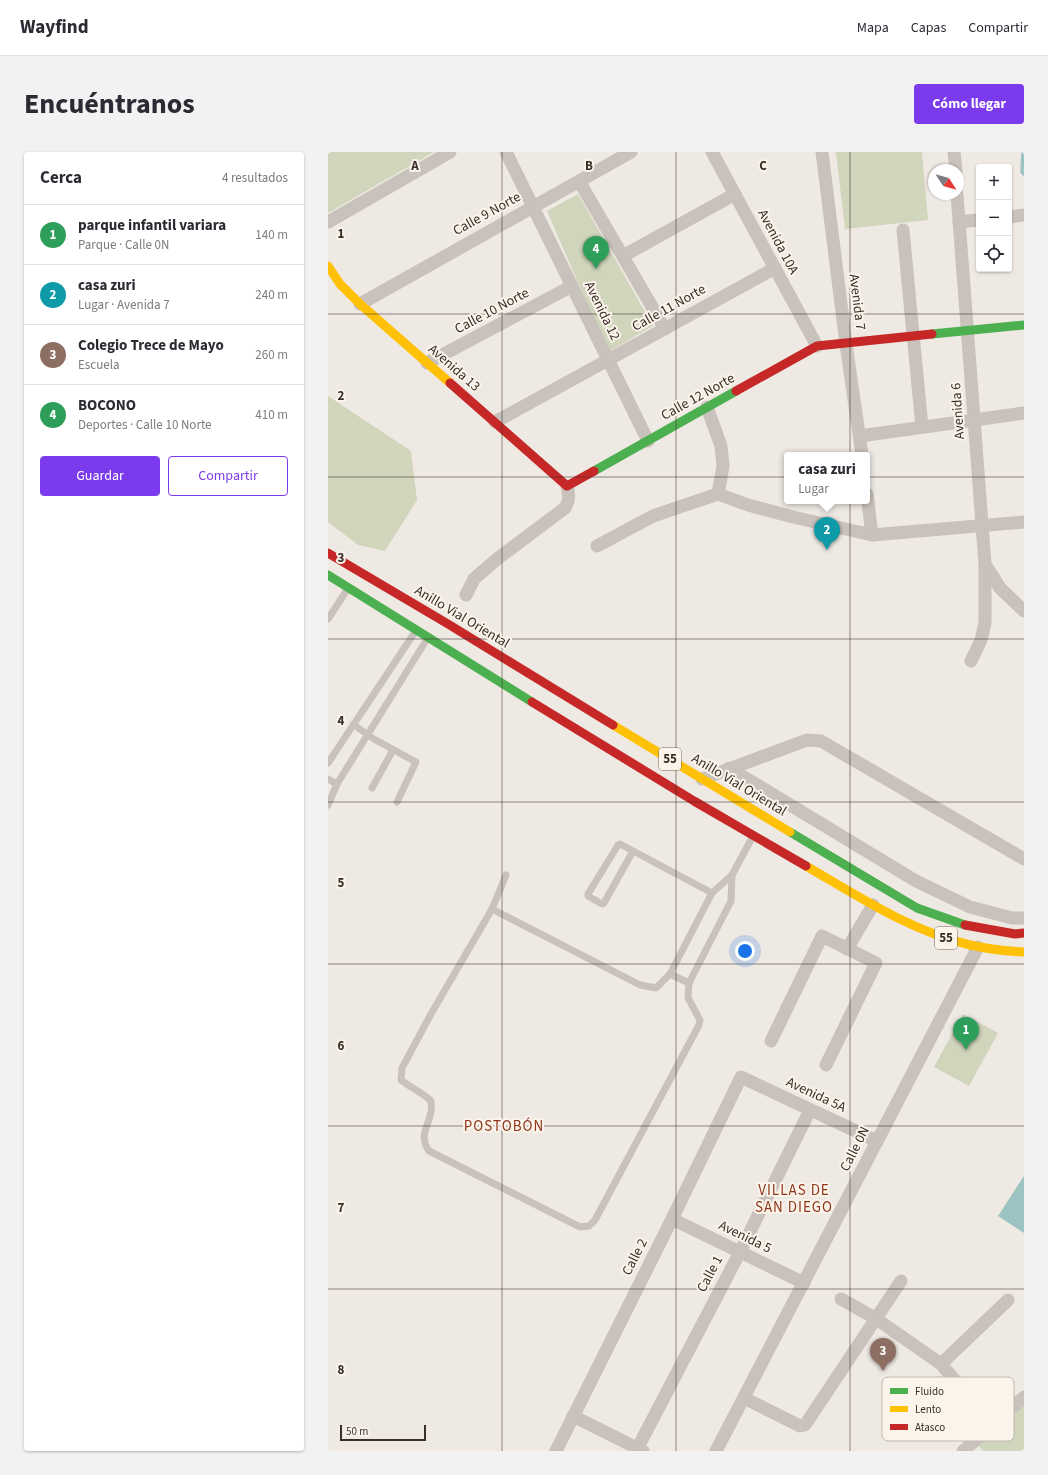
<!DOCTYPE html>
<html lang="es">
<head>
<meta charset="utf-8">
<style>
  body { margin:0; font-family:"Source Sans 3",sans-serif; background:#f2f2f3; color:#2b2b33 }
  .controls { position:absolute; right:12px; top:12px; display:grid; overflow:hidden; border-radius:4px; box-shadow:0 1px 3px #0004 }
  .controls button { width:36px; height:36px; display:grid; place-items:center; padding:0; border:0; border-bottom:1px solid #e1e1e2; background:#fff; color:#2b2b33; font:20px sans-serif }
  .compass { position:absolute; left:600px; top:12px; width:36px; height:36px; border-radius:50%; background:#fff; box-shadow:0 1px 3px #0004; rotate:126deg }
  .scale { position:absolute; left:12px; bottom:10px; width:86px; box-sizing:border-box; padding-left:4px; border:2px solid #3a2e29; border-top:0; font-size:11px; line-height:14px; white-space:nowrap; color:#3a2e29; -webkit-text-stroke:3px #fbf4eb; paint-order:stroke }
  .you { position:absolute; left:417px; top:799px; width:14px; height:14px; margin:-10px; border:3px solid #fff; border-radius:50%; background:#1a73e8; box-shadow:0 0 0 6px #1a73e833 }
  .badge { display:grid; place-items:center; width:26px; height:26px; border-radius:50%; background:#7c3aed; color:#fff; font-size:13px; font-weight:700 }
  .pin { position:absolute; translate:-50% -33px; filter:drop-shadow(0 1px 2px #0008) }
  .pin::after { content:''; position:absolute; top:21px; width:14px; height:12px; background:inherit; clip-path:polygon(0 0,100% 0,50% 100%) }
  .popup { position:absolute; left:456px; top:300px; width:86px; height:52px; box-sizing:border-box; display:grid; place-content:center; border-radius:4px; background:#fff; filter:drop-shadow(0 1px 3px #0005); font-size:13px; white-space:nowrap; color:#7c7c81 }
  .popup b { font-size:15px; color:#2b2b33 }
  .popup::after { content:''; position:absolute; left:50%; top:100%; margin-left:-8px; border:8px solid transparent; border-top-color:#fff }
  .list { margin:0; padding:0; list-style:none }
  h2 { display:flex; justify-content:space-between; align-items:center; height:52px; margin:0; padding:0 16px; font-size:17px }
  h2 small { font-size:13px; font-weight:400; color:#7c7c81 }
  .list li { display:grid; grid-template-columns:26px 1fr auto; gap:12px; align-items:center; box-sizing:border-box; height:60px; padding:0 16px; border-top:1px solid #e1e1e2 }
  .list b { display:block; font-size:15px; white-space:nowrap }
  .list p { margin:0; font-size:13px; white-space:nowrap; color:#7c7c81 }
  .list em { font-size:13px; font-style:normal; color:#7c7c81 }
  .actions { display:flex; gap:8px; padding:12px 16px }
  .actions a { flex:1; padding:9px 0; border:1px solid #7c3aed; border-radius:4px; text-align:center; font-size:14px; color:#7c3aed }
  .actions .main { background:#7c3aed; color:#fff }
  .icon { flex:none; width:22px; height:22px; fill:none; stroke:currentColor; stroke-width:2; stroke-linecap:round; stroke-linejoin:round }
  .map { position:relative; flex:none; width:696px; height:1299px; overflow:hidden; border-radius:4px }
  header { display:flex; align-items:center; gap:24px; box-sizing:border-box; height:56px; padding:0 20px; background:#fff; border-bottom:1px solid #e1e1e2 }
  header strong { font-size:19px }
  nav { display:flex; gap:22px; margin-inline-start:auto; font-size:14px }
  .intro { display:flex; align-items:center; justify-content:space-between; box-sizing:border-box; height:96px; padding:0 24px }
  h1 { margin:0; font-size:28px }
  .button { padding:10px 18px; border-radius:4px; background:#7c3aed; color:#fff; font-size:14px; font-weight:700 }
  main { display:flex; gap:24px; padding:0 24px }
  aside { flex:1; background:#fff; border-radius:4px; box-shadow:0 1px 3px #0004 }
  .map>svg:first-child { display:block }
  .green { fill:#d0d5bc }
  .water { fill:#9dc2c2 }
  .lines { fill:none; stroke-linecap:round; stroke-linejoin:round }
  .stream { stroke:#9dc2c2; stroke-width:3.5 }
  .lane { stroke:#c9c1bb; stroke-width:7 }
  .street { stroke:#c9c1bb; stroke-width:13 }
  .fast { stroke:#4caf50; stroke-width:9 }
  .slow { stroke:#ffc107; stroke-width:9 }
  .jam { stroke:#c62828; stroke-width:9 }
  .grid { fill:none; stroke:#3a2e29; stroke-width:1; stroke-opacity:0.55 }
  .labels { text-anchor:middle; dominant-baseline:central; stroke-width:4; stroke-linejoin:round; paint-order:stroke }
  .shield { fill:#fbf4eb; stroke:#746963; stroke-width:1 }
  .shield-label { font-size:13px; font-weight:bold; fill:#3a2e29 }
  .street-label { font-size:14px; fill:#3a2e29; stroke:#fbf4eb }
  .neighbourhood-label { font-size:15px; letter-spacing:1px; fill:#8f371c; stroke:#fbf4eb }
  .key { fill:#fbf4eb; stroke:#c1b9b1; stroke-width:1 }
  .key-label { font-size:11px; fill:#3a2e29 }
  .grid-label { font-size:13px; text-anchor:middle; font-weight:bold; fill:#3a2e29; stroke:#fbf4eb; stroke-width:4; stroke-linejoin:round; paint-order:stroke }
</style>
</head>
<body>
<header>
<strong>Wayfind</strong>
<nav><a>Mapa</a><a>Capas</a><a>Compartir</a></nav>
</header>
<div class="intro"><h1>Encuéntranos</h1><a class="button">Cómo llegar</a></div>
<main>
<aside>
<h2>Cerca<small>4 resultados</small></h2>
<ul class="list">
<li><span class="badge" style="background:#2e9e5b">1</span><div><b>parque infantil variara</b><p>Parque · Calle 0N</p></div><em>140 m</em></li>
<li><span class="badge" style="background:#0f9aa8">2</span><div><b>casa zuri</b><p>Lugar · Avenida 7</p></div><em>240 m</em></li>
<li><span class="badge" style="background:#8d6e63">3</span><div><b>Colegio Trece de Mayo</b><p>Escuela</p></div><em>260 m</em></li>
<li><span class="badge" style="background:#2e9e5b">4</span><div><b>BOCONO</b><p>Deportes · Calle 10 Norte</p></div><em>410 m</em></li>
</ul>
<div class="actions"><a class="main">Guardar</a><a>Compartir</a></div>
</aside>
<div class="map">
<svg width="696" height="1299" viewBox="0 0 696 1299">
  <rect width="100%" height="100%" fill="#efe9e3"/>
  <g class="green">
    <polygon points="0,0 106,0 0,61"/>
    <polygon points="508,0 594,0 600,68 517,77"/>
    <polygon points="250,42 325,174 280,200 219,59"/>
    <polygon points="0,244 83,299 89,348 57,399 30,393 0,370"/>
    <polygon points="635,862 670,881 641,934 606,915"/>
    <polygon points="696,1251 696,1299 655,1299 649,1292"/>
  </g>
  <polygon class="water" points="696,1024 696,1081 670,1064"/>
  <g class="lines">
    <polyline class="stream" points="695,0 694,20 696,22"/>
    <g class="lane">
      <polyline points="0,467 19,438"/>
      <polyline points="26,573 46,587 88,610 69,650"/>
      <polyline points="0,611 87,480"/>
      <polyline points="0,627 9,632"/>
      <polyline points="44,636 65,598"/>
      <polyline points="0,653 9,632 99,487"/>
      <polyline points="305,699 276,751 274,752 260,744 260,742 290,693 292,692 384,741"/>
      <path d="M178 723 164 757 103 862 74 916 73 928C83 936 94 940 103 949 103 952 104 956 103 959 101 975 90 983 101 999L252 1075 261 1074 267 1068 371 873 372 868 360 846 361 831 403 749 404 723"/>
      <polyline points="164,757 312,833 328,836 342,822 384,741 404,723 424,686"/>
      <polyline points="342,822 361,831"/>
    </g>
    <g class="street">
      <polyline points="178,0 320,289"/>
      <polyline points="384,0 489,194"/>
      <polyline points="494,0 518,192 534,303"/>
      <polyline points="626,0 628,18"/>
      <polyline points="251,29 337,177"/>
      <polyline points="629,42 657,412 657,471 653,488 643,509"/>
      <polyline points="681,65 696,63"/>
      <polyline points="0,70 122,0"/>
      <polyline points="631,70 651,68"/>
      <polyline points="575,78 594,275"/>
      <polyline points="295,104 407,42"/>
      <polyline points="32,152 303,0"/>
      <polyline points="99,211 244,134"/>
      <polyline points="379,255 393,294 395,314 390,342"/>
      <polyline points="167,270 447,116"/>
      <polyline points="532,284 696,261"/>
      <polyline points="539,342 544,383"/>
      <polyline points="269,394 325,364 390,342 420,353 465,365 544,383 696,370"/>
      <polyline points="657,412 672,436 696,459"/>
      <path d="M138 443 146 427 169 407 237 356C242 348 241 343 239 334"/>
      <polyline points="401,616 588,729 642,755 684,766 696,766"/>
      <polyline points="374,627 479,588 493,589 696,707"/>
      <polyline points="519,797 545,753"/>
      <polyline points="443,889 494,784 548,811 498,913"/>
      <polyline points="344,1067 476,1131"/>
      <polyline points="513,1147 547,1166 613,1212 665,1273"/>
      <polyline points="613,1212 680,1148"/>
      <polyline points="416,1246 472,1274 477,1273 573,1129"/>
      <polyline points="245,1264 315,1299"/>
      <polyline points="228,1299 344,1067 413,925 549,989"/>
      <polyline points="308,1299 412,1100 482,958"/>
      <polyline points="388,1299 650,795"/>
      <polyline points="635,1299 696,1245"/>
    </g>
    <g class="fast">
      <polyline points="604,182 696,173"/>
      <polyline points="266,319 408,239"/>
      <polyline points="0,423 204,550"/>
      <polyline points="462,680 589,756 637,773"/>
    </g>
    <g class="slow">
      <polyline points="0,114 12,132 32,152 122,231"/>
      <polyline points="285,573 462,680"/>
      <path d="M478 714C530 744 582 779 642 793 660 797 678 799 696 800"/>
    </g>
    <g class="jam">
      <polyline points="122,231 239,334 266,319"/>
      <polyline points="408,239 489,194 604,182"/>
      <polyline points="0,401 120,472 285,573"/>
      <polyline points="204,550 366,649 478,714"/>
      <polyline points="637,773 687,782 696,781"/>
    </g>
  </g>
  <path class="grid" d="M174 0V1299M348 0V1299M522 0V1299M0 162H696M0 325H696M0 487H696M0 650H696M0 812H696M0 974H696M0 1137H696"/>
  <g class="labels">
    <g class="shield">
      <rect x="331" y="596" width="22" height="22" rx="3"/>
      <rect x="607" y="775" width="22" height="22" rx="3"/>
    </g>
    <g class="shield-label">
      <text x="342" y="607">55</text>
      <text x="618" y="786">55</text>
    </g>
    <g class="street-label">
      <text transform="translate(159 62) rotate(-29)">Calle 9 Norte</text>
      <text transform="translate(450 90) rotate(62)">Avenida 10A</text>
      <text transform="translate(529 150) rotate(83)">Avenida 7</text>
      <text transform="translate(341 156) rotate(-29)">Calle 11 Norte</text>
      <text transform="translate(164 159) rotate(-28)">Calle 10 Norte</text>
      <text transform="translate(274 159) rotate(64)">Avenida 12</text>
      <text transform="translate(126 216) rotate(41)">Avenida 13</text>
      <text transform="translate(370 245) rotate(-29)">Calle 12 Norte</text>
      <text transform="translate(630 259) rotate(-94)">Avenida 6</text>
      <text transform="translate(134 465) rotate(31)">Anillo Vial Oriental</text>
      <text transform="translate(411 633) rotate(31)">Anillo Vial Oriental</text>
      <text transform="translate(488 943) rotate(25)">Avenida 5A</text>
      <text transform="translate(527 997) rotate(-63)">Calle 0N</text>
      <text transform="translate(417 1085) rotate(26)">Avenida 5</text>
      <text transform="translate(307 1105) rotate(-63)">Calle 2</text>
      <text transform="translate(382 1122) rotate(-62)">Calle 1</text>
    </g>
    <g class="neighbourhood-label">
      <text x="176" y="974">POSTOBÓN</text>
      <text x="466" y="1038">VILLAS DE<tspan x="466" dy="17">SAN DIEGO</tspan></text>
    </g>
  </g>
  <rect x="554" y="1225" width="132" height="64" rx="6" class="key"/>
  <rect x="562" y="1236" width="18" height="6" fill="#4caf50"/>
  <rect x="562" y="1254" width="18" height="6" fill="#ffc107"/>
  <rect x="562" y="1272" width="18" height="6" fill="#c62828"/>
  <g class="key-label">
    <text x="587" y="1243">Fluido</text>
    <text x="587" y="1261">Lento</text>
    <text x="587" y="1279">Atasco</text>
  </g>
  <g class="grid-label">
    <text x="87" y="18">A</text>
    <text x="261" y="18">B</text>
    <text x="435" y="18">C</text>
    <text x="13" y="86">1</text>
    <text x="13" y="248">2</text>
    <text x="13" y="410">3</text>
    <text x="13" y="573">4</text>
    <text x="13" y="735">5</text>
    <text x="13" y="898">6</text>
    <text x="13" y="1060">7</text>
    <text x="13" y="1222">8</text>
  </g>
</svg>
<div class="controls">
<button>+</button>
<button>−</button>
<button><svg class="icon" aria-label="locate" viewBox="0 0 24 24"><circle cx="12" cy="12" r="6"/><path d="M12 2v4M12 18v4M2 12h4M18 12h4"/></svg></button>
</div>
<svg class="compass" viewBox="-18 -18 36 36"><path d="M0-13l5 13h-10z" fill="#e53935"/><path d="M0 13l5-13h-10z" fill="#7c7c81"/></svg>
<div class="scale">50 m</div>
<div class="you"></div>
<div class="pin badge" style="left:638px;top:898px;background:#2e9e5b">1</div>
<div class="pin badge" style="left:499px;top:398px;background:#0f9aa8">2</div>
<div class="popup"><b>casa zuri</b>Lugar</div>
<div class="pin badge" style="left:555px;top:1219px;background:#8d6e63">3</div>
<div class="pin badge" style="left:268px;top:117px;background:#2e9e5b">4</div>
</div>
</main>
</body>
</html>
